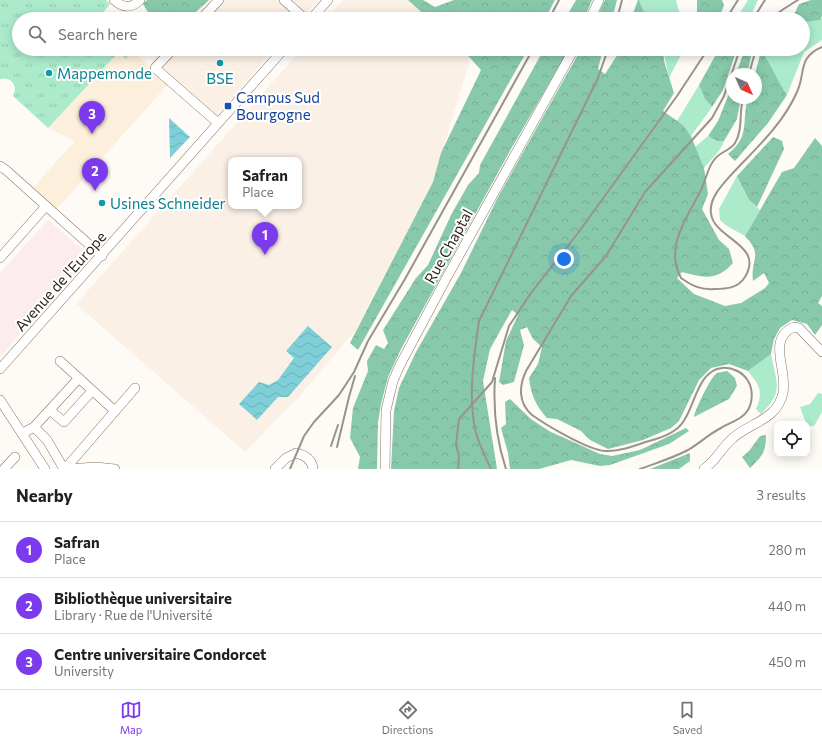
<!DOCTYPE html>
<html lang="en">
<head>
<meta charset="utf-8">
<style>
  body { margin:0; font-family:Commissioner,sans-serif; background:#f6f6f6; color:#202124 }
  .controls { position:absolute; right:12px; bottom:12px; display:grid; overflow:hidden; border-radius:8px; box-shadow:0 2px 10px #0003 }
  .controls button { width:36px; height:36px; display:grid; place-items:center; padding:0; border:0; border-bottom:1px solid #e0e0e0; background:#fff; color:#202124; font:20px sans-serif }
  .compass { position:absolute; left:726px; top:68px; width:36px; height:36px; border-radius:50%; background:#fff; box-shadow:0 2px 10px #0003; rotate:135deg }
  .you { position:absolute; left:564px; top:259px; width:14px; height:14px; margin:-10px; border:3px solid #fff; border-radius:50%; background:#1a73e8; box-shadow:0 0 0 6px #1a73e833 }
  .badge { display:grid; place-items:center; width:26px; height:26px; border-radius:50%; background:#7c3aed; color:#fff; font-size:13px; font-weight:700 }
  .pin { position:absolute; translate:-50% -33px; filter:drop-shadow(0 1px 2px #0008) }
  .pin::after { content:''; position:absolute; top:21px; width:14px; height:12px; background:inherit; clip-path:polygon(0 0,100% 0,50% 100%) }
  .popup { position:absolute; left:228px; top:157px; width:74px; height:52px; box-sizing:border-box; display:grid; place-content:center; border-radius:8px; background:#fff; filter:drop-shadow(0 1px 3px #0005); font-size:13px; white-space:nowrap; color:#757577 }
  .popup b { font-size:15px; color:#202124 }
  .popup::after { content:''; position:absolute; left:50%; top:100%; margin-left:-8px; border:8px solid transparent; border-top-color:#fff }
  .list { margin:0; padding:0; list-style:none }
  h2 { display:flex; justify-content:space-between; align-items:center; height:52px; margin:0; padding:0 16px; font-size:17px }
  h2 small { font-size:13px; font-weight:400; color:#757577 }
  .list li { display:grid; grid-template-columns:26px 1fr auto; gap:12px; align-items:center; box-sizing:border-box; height:56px; padding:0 16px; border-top:1px solid #e0e0e0 }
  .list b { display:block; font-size:15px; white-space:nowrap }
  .list p { margin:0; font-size:13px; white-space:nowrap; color:#757577 }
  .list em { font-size:13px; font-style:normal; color:#757577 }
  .icon { flex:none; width:22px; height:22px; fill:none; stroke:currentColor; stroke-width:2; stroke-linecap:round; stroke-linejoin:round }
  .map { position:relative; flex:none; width:822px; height:469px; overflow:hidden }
  .search { position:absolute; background:#fff; box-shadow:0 2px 10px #0003; left:12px; right:12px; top:12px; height:44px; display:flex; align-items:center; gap:10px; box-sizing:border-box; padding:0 14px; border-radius:22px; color:#757577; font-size:15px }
  .sheet { height:220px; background:#fff }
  nav { display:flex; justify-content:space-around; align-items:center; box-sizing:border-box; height:56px; border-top:1px solid #e0e0e0; background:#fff; font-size:11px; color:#757577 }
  nav a { display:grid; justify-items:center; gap:2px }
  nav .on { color:#7c3aed }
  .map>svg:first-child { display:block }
  .commercial { fill:#fcecee }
  .built { fill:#fbf0e6; fill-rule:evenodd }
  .education { fill:#fcefdb }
  .green { fill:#abebcc }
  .forest { fill:url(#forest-crowns) }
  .park { fill:url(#park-tufts) }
  .water { fill:url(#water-waves) }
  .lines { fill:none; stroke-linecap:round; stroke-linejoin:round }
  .minor-casing { stroke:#887664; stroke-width:10 }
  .minor { stroke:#fff; stroke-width:9 }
  .rail { stroke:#99938d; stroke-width:2 }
  .culture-dot { fill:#0f9aa8; stroke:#fff; stroke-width:1.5 }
  .transit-dot { fill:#1a4fb4; stroke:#fff; stroke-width:1.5 }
  .labels { text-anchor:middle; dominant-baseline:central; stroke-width:4; stroke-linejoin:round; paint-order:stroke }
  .culture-label { font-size:15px; fill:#0d838f; stroke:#fff; text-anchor:start }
  .transit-label { font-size:15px; fill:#164399; stroke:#fff; text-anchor:start }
  .street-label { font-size:15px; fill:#2e261f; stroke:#fff }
</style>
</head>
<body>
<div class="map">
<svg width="822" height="469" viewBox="0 0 822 469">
  <defs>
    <pattern id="forest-crowns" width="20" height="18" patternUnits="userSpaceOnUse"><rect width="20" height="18" fill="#88c9ab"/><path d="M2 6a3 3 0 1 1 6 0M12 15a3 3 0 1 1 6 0" fill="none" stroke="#76ac93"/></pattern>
    <pattern id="park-tufts" width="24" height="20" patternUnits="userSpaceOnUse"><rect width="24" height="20" fill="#abebcc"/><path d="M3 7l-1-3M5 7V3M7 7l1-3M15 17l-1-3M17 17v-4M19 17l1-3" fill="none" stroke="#93c9af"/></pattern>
    <pattern id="water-waves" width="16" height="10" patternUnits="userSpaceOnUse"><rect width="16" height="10" fill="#7ecfd8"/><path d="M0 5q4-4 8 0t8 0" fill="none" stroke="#6db2b9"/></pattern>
  </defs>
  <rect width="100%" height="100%" fill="#fefaf6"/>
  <polygon class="commercial" points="48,220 84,251 85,258 0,357 0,273"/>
  <g class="built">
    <polygon points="209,0 317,0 301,19 190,19"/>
    <polygon points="343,0 408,0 429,19 325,19"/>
    <polygon points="163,49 274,49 215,117 152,62"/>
    <path d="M302 49H462L471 57 433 182 356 330 296 400 245 452 76 304ZM231 160H299V206H231Z"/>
  </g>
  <polygon class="education" points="133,51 168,84 56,210 32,189 75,141 48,128 118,53 126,59"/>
  <g class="green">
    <polygon points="639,0 676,0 681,19 647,19"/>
    <polygon points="748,0 758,0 749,19 736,19"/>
    <path d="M822 18V40L804 52 787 95C777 80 772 65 761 51L762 49H803V22Z"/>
    <polygon points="663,49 684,49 669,78"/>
    <polygon points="699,85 705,99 712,107 691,136 683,125 677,121"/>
    <path d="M708 136 717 141H724C722 150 710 160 704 168L695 147Z"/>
    <polygon points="737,176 749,200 760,210 745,236 727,226 720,220 719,209"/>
    <path d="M771 354C776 383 785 390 761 414L756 409C764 391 759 385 748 371Z"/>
    <polygon points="818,393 822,394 822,412 814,426 807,426 800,407 810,404"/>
  </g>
  <g class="forest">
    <polygon points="147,0 209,0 188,19 152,19 143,4"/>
    <polygon points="408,0 423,0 435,7 454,0 555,0 545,19 429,19"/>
    <polygon points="576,0 592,0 584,19 565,19"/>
    <polygon points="605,0 617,0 612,19 596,19"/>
    <polygon points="638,0 639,0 647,19 631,19"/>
    <polygon points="697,0 722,0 724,5 719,19 697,19"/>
    <polygon points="811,0 822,0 822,16 820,20 803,22 803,19 792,19 799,4"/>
    <polygon points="462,49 528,49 358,350 350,343 433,182 441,153 481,70"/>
    <polygon points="544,49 569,49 511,149 401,349 388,377 381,404 378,422 377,469 358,469 360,457 350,438 353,408 368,371 367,361 376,345 384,349 388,343 383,330 416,278 428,265 451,215 468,185 479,173 480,165"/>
    <path d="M581 49H603L598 69 605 74 621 49H663L664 61 674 93 663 111 683 125 691 136 704 168 708 194 702 209 719 240 729 249 733 263C717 281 704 278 682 272L677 278 694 294 725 306 741 303 765 288 769 283 764 273 753 281C750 259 764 256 745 236L782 172 794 168 815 138 822 146V296L818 303 822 306V325L815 335 807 324 792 320 780 328 774 339 771 354 748 371 729 364 711 368 699 380 679 421 671 428 643 440 608 449 590 440 581 431 557 419 547 418C536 406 531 395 529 378L538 364 542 347 533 339 527 327 520 330 524 345 514 382 503 385 499 382 506 341 518 315 512 310 490 349 483 381 497 469H391L394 411 399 388 416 352 461 273 497 199Z"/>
    <polygon points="719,49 737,49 723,90 712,107 705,99 699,85"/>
    <polygon points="745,49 753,49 747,74 736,74"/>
    <path d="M761 51C772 65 777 80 787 95L768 123 735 161 728 154C751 135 741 123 748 98H756L755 74Z"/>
    <polygon points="732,86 732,98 741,98 737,119 724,141 717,141 708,136 718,121"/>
    <polygon points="773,137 782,141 784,149 757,207 749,200 737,176"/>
    <path d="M727 371 735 378 737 386 729 399 694 417C695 410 711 376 717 373 720 372 724 372 727 371Z"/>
    <polygon points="510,399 531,419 549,431 600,454 612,456 640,450 686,428 689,431 669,444 610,465 600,466 571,460 539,469 510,469 508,453 501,428 506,424 505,402"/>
    <path d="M766 435C766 453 762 456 750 468L742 457 749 451 760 436Z"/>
    <polygon points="690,453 690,461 679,469 650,469"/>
  </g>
  <path class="park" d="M0 0H106L110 4 98 19H19V49H130L133 51 126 59 118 53 48 128 13 96 15 89C14 81 8 77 0 79Z"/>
  <g class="water">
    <polygon points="169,118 190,137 170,158"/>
    <polygon points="308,326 332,347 288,397 278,397 257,420 239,404 259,382 269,385 278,380 294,358 286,351"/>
  </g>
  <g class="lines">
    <g class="minor-casing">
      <g id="minor">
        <path d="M114 0C123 8 131 9 140 0"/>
        <polyline points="284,0 305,19"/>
        <polyline points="201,19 219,0"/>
        <polyline points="311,19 328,0"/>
        <polyline points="590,19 599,0"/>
        <polyline points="173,49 155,68 218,123"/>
        <polyline points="0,166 6,170 102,256"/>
        <polyline points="0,258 46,206"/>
        <polyline points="60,361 115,411"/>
        <polyline points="0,369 284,49"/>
        <polyline points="0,400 45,469"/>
        <polyline points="50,410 64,422 92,391"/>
        <polyline points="34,427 47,440 64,469"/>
        <polyline points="23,433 34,427 79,378"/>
        <polyline points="4,469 15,457"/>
        <polyline points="65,469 135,388"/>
        <polyline points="68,469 96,467 115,469"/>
        <path d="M275 469 286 458 296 453C305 455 312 459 313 469"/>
        <polyline points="385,469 386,410 393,381 400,365 447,277 574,49"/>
        <path d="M704 469C718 459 721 448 733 438 751 422 777 420 783 393 788 370 766 339 794 327L799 328 822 352"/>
      </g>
    </g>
    <use href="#minor" class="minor"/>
    <g class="rail">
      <polyline points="549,19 559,0"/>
      <polyline points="617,19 622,0"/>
      <polyline points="726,19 738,0"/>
      <polyline points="753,19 765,0"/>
      <polyline points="771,19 782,10 798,0"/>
      <polyline points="749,74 756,49"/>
      <path d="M743 98C739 112 743 130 735 143 730 151 719 152 714 160 707 169 706 180 701 190 687 218 664 247 681 278 692 286 701 290 715 289 727 289 738 288 745 277 765 244 713 239 711 213 709 199 721 186 730 176 754 150 782 126 797 92 806 73 797 58 822 47"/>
      <path d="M495 378C493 409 496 439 506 469"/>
      <polyline points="331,446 338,425"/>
      <polyline points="337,447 349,397 355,376"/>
      <polyline points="290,469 304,436 314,422 339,395 354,372 368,341 405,279 533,49"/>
      <polyline points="458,469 459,456 456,445 459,419 492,382 509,326 531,293 578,233 677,96 708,49"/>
      <path d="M491 469C485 456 478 443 475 429 468 393 474 356 479 321L598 78 608 49"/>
      <path d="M640 469C656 463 673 458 688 450 700 443 709 434 721 428 730 422 742 420 748 410 753 401 753 389 748 381 743 372 732 367 722 368 698 370 695 406 683 422 676 433 661 438 649 441 636 445 620 452 605 451 588 450 546 425 532 415 518 403 519 386 526 371L571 296 606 256 645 192 712 118 724 96 740 49"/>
    </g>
  </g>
  <g class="culture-dot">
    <circle cx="220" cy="63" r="4"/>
    <circle cx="49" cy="73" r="4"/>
    <circle cx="102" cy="203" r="4"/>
  </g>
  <rect class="transit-dot" x="224" y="102" width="8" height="8" rx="2"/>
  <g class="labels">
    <g class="culture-label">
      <text x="57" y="73">Mappemonde</text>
      <text x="220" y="78" text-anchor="middle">BSE</text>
      <text x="110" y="203">Usines Schneider</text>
    </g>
    <g class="transit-label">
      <text x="236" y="97">Campus Sud<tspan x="236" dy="17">Bourgogne</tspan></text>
    </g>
    <g class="street-label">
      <text transform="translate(448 246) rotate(-61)">Rue Chaptal</text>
      <text transform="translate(60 281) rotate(-48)">Avenue de l'Europe</text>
    </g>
  </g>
</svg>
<div class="controls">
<button><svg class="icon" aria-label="locate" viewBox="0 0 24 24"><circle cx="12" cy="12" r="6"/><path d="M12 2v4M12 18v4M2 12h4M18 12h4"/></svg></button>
</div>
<svg class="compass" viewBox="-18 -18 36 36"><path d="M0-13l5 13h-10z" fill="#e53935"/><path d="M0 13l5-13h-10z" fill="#757577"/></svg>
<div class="you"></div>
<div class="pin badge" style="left:265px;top:255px">1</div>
<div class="popup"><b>Safran</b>Place</div>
<div class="pin badge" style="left:95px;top:191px">2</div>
<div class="pin badge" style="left:92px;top:134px">3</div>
<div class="search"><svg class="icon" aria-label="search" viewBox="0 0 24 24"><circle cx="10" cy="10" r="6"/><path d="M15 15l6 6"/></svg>Search here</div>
</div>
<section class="sheet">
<h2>Nearby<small>3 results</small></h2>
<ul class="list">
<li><span class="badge">1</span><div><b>Safran</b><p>Place</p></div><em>280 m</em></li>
<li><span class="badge">2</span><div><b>Bibliothèque universitaire</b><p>Library · Rue de l'Université</p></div><em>440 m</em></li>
<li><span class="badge">3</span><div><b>Centre universitaire Condorcet</b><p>University</p></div><em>450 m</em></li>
</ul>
</section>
<nav>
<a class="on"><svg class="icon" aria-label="map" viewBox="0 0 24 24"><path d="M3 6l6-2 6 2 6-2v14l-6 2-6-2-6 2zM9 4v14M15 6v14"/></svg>Map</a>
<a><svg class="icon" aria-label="directions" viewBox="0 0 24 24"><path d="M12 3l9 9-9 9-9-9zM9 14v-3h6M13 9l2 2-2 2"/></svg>Directions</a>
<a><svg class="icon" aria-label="saved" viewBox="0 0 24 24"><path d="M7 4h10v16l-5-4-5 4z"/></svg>Saved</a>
</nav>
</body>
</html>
